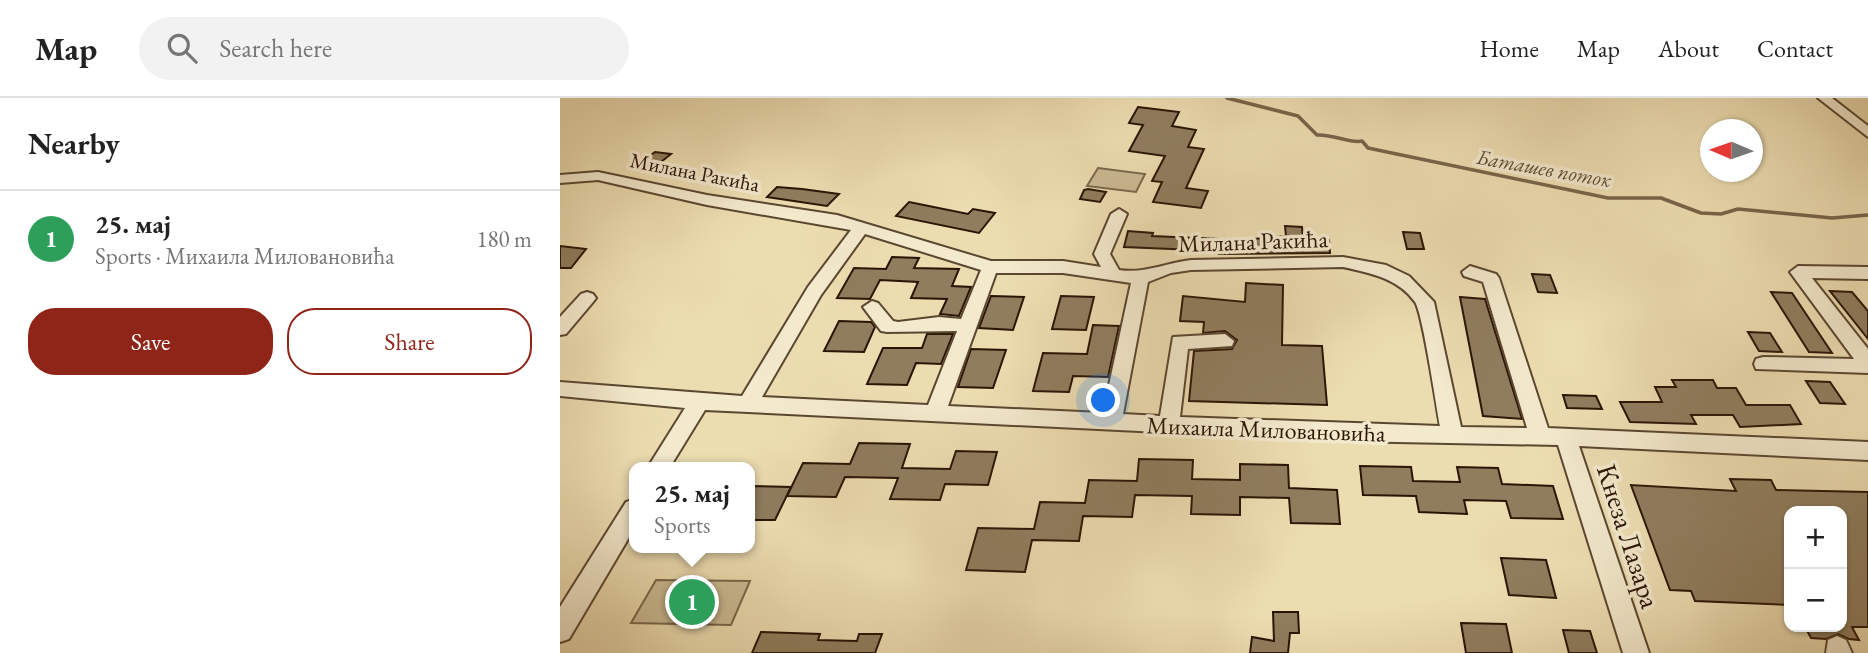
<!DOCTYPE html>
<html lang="en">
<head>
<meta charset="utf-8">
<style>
  body { margin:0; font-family:"EB Garamond",serif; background:#f2f2f2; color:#222 }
  .controls { position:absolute; right:21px; bottom:21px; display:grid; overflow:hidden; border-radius:14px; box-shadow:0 2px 5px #0004 }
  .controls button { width:63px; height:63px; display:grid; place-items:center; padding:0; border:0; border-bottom:2px solid #e0e0e0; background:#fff; color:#222; font:35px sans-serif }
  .compass { position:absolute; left:1140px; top:21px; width:63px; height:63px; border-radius:50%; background:#fff; box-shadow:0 2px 5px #0004; rotate:272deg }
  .you { position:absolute; left:544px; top:303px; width:24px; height:24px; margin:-18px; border:5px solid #fff; border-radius:50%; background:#1a73e8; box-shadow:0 0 0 10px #1a73e833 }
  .badge { display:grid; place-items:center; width:46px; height:46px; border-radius:50%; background:#8f2418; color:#fff; font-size:23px; font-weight:700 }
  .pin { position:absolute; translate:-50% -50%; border:4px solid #fff; box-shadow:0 2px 7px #0006 }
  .popup { position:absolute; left:69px; top:364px; width:126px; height:91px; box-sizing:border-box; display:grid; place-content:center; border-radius:14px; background:#fff; filter:drop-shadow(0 2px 5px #0005); font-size:23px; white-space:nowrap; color:#767676 }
  .popup b { font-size:26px; color:#222 }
  .popup::after { content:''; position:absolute; left:50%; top:100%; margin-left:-14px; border:14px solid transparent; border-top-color:#fff }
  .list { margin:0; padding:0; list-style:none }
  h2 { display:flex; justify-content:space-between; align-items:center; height:91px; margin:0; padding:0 28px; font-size:30px }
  h2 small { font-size:23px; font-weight:400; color:#767676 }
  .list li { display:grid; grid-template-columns:46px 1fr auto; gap:21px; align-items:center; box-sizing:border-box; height:98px; padding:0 28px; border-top:2px solid #e0e0e0 }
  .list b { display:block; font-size:26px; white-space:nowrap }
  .list p { margin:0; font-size:23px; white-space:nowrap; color:#767676 }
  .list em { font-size:23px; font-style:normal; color:#767676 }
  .actions { display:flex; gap:14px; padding:21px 28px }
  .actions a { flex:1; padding:16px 0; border:2px solid #8f2418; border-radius:28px; text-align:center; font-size:24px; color:#8f2418 }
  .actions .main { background:#8f2418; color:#fff }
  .icon { flex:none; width:38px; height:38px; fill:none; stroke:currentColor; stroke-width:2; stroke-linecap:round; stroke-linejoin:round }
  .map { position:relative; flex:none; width:1308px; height:555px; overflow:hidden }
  header { display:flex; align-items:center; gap:42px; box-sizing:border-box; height:98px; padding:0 35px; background:#fff; border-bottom:2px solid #e0e0e0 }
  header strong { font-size:33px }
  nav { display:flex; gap:38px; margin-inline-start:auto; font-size:24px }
  .search { width:490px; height:63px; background:#f2f2f2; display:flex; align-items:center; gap:18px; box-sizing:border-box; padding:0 24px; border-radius:38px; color:#767676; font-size:26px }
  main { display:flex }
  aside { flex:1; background:#fff }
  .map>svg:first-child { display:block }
  .green { fill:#cbbb94; stroke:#7a684c; stroke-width:2 }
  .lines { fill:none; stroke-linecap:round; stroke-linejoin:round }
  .stream { stroke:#776449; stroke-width:3.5 }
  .building { fill:#8f7d5e; stroke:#2a1505; stroke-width:2 }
  .minor-casing { stroke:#5a4730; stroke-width:4 }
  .minor { fill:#f3e9cc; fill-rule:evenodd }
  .labels { text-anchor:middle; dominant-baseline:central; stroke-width:7; stroke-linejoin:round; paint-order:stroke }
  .far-water-label { font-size:21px; font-style:italic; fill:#5d4a33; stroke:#f3e9cc }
  .far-street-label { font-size:21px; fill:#2a1505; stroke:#f3e9cc }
  .street-label { font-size:24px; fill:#2a1505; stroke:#f3e9cc }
  .near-street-label { font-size:28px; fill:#2a1505; stroke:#f3e9cc }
</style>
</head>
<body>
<header>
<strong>Map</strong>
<div class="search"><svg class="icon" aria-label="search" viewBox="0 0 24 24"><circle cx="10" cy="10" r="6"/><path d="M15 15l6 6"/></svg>Search here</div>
<nav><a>Home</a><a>Map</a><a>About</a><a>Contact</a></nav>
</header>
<main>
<aside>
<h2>Nearby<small></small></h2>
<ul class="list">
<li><span class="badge" style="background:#2e9e5b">1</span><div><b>25. мај</b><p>Sports · Михаила Миловановића</p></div><em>180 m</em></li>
</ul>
<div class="actions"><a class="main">Save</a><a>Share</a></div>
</aside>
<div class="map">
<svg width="1308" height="555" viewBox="0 0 1308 555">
  <rect width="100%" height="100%" fill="#ecddb1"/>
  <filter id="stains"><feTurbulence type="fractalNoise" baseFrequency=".00286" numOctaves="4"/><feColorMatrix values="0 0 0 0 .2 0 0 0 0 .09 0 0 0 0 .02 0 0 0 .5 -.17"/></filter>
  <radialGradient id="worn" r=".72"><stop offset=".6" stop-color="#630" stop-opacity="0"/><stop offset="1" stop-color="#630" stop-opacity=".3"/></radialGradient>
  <g class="green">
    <polygon points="538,70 585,76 576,94 527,88"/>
    <polygon points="96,482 190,483 171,527 71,525"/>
  </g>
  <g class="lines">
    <path class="stream" d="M667 0 738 18 757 37C773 36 791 46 802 43L808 50 1048 100H1101L1141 115 1161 116 1178 111 1272 120 1308 117"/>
  </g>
  <g class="building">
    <polygon points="578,9 619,14 612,28 636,32 628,49 644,51 626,90 648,93 641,110 593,104 602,84 592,83 605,58 569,53 583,27 569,25"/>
    <polygon points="95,54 111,56 91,72 75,69"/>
    <polygon points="217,89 242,91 279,96 267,108 207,99"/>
    <polygon points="524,92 528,91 546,94 540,104 520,101"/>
    <polygon points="349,104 408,116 413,111 435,115 419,135 336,118"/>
    <polygon points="725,128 742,129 743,141 769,142 770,155 659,156 659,153 564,149 568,133 593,135 592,138 684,142 726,138"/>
    <polygon points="843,134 860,135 864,151 847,151"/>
    <polygon points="0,148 26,151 11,170 0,170"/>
    <polygon points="332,159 359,160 354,170 399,171 392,188 411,189 399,218 380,216 387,201 351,200 358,184 320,182 310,201 277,200 294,170 326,171"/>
    <polygon points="972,176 990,177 997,195 978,194"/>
    <polygon points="686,185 723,187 722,247 762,248 767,307 629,303 634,253 672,251 677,242 665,233 643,235 644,224 620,223 623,198 685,204"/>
    <polygon points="1270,193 1292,194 1308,213 1308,241"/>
    <polygon points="1211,194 1232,195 1272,255 1249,254"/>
    <polygon points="431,198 464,199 453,232 419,230"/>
    <polygon points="501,198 534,199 526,232 492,231"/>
    <polygon points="900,199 925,201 962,321 923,318"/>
    <polygon points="279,223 311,224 315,229 304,254 264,253"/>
    <polygon points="533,227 559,228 548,279 513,278 509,294 473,293 483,255 527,256"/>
    <polygon points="1188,234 1210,235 1222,254 1199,253"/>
    <polygon points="367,236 393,236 381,266 356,265 347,287 307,286 323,250 362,250"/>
    <polygon points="411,251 446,252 433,290 398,289"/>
    <polygon points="1112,282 1153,282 1157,290 1176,290 1186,307 1230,307 1241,326 1180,329 1173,317 1131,317 1136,326 1070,324 1060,304 1102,304 1095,289 1116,289"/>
    <polygon points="1246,283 1270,284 1285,306 1260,305"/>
    <polygon points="1003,297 1036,298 1042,311 1007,310"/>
    <polygon points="299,345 350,346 342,370 390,371 396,353 437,354 428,387 385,386 380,402 330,401 338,380 285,379 276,399 227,398 243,365 290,366"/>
    <polygon points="579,361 633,362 632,381 680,382 680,366 728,367 729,390 777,392 780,426 731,425 729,400 680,399 680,417 631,416 632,398 575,397 572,419 523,418 519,443 472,442 465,474 406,472 418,430 474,431 480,404 525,405 529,382 577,383"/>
    <polygon points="800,368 851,369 853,383 900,384 897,369 938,370 942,386 993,388 1003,421 951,420 946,403 904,402 907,416 859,414 856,398 803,397"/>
    <polygon points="1170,381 1211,382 1216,392 1308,394 1308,529 1292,529 1299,542 1289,541 1278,536 1266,541 1251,540 1245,529 1282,529 1282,413 1229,413 1229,507 1135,503 1131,493 1110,492 1071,387 1176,393"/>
    <polygon points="190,388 231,389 215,422 190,422"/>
    <polygon points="941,460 986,462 996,500 949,497"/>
    <polygon points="713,514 738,514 739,535 730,535 728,555 690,555 692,539 714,543"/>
    <polygon points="901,525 946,526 952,555 906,555"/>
    <polygon points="1003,532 1030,533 1037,555 1009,555"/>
    <polygon points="201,534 260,536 258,542 297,543 299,536 322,536 315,555 192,555"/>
  </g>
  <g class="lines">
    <g class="minor-casing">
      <g id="minor">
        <polygon points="1258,0 1272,0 1308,28 1308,39"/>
        <path d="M38 74 147 97 277 117 431 163H503L541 169 534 156 551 116 559 111 567 116 550 156 559 172C584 176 606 165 631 162L783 159 826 167 849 178 874 204 901 329 967 330 923 184 904 178 902 174 910 168 936 176 939 180 988 330 1308 344V362L1019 348 1089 555H1063L998 347 785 343 145 312 110 369H88L125 310 0 298V284L182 298 248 189 291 132 147 107 38 82 0 85V77ZM305 136 421 172 401 221 379 219 338 224 333 223 318 205 312 203 303 209 321 233 327 234 397 233 368 307 202 299 261 197ZM783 169C810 175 838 180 855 204 863 216 876 307 880 328L620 319 628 251 672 248 674 243 665 236 613 239 600 318 563 316 588 184 611 175 631 172ZM436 175H503L571 185 543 315 388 308Z"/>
        <polygon points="1238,168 1308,169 1308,181 1252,180 1308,251 1308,275 1196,271 1194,266 1196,261 1203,259 1294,261 1230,174"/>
        <polygon points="27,194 33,196 36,200 33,204 6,236 0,237 0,219 21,196"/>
        <polygon points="74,401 74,431 9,541 0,544 0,509 66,404"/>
        <polygon points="1277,538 1286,542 1292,555 1266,555 1268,542"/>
      </g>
    </g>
    <use href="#minor" class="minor"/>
  </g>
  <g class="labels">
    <g class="far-water-label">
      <text transform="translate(984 70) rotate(10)">Баташев поток</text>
    </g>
    <g class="far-street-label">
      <text transform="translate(135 74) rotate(11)">Милана Ракића</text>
    </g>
    <g class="street-label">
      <text transform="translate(693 143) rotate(-2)">Милана Ракића</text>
      <text transform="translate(706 331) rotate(2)">Михаила Миловановића</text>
    </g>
    <g class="near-street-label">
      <text transform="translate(1069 438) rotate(72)">Кнеза Лазара</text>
    </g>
  </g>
  <rect width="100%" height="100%" filter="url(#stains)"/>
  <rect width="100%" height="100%" fill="url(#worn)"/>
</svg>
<div class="controls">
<button>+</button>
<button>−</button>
</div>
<svg class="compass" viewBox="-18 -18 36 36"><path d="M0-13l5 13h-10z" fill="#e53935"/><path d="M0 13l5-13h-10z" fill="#767676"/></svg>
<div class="you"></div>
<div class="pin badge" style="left:132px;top:504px;background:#2e9e5b">1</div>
<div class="popup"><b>25. мај</b>Sports</div>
</div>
</main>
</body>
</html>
